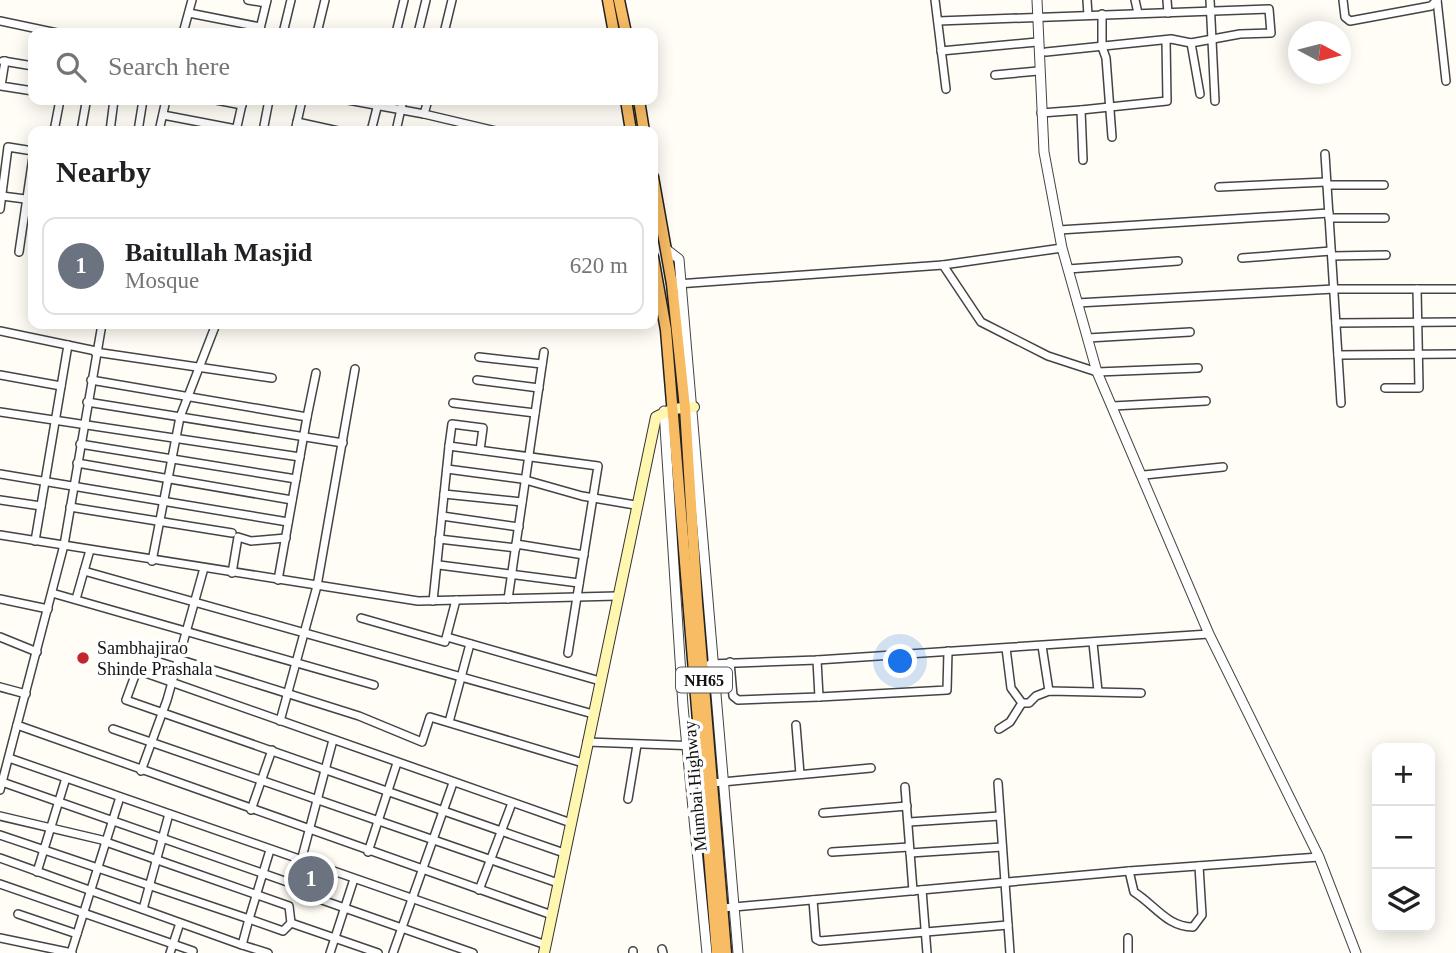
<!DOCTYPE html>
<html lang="en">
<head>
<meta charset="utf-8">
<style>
  body { margin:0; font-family:"Times New Roman",serif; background:#f6f6f6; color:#202124 }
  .controls { position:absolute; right:21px; bottom:21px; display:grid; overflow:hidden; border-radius:14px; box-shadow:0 4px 18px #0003 }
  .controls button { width:63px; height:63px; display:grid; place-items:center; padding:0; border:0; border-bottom:2px solid #e0e0e0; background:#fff; color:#202124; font:35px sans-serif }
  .compass { position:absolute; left:1288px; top:21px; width:63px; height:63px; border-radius:50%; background:#fff; box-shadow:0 4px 18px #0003; rotate:97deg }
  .you { position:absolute; left:901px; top:662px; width:24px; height:24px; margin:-18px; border:5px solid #fff; border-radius:50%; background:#1a73e8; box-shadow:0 0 0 10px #1a73e833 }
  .badge { display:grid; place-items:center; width:46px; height:46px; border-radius:50%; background:#c4262e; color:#fff; font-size:23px; font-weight:700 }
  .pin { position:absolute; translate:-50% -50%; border:4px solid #fff; box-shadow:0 2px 7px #0006 }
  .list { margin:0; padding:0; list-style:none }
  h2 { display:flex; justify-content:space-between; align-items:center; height:91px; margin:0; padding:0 28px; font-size:30px }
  h2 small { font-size:23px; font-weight:400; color:#757577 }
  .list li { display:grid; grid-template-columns:46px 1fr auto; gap:21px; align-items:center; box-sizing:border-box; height:98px; margin:0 14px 14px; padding:0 14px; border:2px solid #e0e0e0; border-radius:14px }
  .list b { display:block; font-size:26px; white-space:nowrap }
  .list p { margin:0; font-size:23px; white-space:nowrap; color:#757577 }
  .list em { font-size:23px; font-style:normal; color:#757577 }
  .icon { flex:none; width:38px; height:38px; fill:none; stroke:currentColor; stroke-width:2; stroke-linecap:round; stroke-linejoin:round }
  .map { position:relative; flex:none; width:1456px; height:953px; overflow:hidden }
  .search { position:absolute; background:#fff; box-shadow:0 4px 18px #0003; left:28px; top:28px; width:630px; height:77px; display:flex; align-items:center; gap:18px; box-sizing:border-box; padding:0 24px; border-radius:14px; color:#757577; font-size:26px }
  .panel { position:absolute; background:#fff; box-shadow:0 4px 18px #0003; left:28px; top:126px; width:630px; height:203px; border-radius:14px }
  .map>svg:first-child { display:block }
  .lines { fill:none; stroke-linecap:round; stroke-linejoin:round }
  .minor-casing { stroke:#444; stroke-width:10 }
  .tertiary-casing { stroke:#444; stroke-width:11 }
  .secondary-casing { stroke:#333; stroke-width:12 }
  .trunk-casing { stroke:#222; stroke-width:13 }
  .minor { stroke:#fff; stroke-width:7 }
  .tertiary { stroke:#fff; stroke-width:9 }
  .secondary { stroke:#fff6b0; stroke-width:10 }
  .trunk { stroke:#f7bc64; stroke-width:10 }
  .poi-dot { fill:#c4262e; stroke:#fff; stroke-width:2.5 }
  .labels { text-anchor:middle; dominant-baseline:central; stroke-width:7; stroke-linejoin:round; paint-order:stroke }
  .shield { fill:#fff; stroke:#585858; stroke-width:2 }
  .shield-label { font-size:16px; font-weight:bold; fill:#111 }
  .poi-label { font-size:18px; fill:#111; stroke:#fff; text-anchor:start }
  .street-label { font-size:18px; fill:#111; stroke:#fff }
</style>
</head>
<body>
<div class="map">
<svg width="1456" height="953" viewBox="0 0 1456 953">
  <rect width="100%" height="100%" fill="#fffdf5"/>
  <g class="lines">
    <g class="minor-casing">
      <g id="minor">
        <polyline points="248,0 266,3"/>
        <polyline points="935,0 946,89"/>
        <polyline points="1087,0 1088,15"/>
        <polyline points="1135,0 1138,13"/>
        <polyline points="1167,0 1168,13"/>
        <polyline points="1210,0 1215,101"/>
        <polyline points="1343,0 1345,17 1350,21 1431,6 1437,0"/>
        <polyline points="1437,0 1446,81"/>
        <polyline points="189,13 260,27"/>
        <polyline points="1102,14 1102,47 1106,58 1112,137"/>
        <polyline points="0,21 57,33"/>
        <polyline points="938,21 1269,9 1271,33 1240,34 1191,43 1200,94"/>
        <polyline points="183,33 192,0"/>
        <polyline points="259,33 267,0"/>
        <polyline points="283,33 291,0"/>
        <polyline points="317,33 325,0"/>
        <polyline points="396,33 404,0"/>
        <polyline points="418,33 426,0"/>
        <polyline points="444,33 452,0"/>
        <polyline points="941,51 1037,42"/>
        <polyline points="1046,52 1171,39 1191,43"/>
        <polyline points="3,61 33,66"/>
        <polyline points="5,61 1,86 33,91"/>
        <polyline points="995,75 1038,71"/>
        <polyline points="216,100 242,105"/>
        <polyline points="348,100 424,114 428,100"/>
        <polyline points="1081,110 1167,101 1166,40"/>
        <polyline points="1041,113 1081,110 1083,160"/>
        <polyline points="424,114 496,131"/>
        <polyline points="163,115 236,129"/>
        <polyline points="297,122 338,131"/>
        <polyline points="54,131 60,100"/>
        <polyline points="81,131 86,103"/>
        <polyline points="110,131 114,100"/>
        <polyline points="138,131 143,100"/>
        <polyline points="159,131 166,100"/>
        <polyline points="236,131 243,100"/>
        <polyline points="263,131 269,100"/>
        <polyline points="295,131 302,100"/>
        <polyline points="371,131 379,100"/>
        <polyline points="396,131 403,100"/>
        <polyline points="1325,154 1341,403"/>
        <polyline points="1327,185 1384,185"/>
        <polyline points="1219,187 1326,182"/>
        <polyline points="2,196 33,200"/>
        <polyline points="0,209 8,147 33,151"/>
        <polyline points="1329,218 1385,218"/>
        <polyline points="1059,230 1329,213"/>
        <polyline points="19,252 33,157"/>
        <polyline points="1332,256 1386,255"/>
        <polyline points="1242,258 1331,251"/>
        <polyline points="943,265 1062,248"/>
        <polyline points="1068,269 1178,261"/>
        <polyline points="677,284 943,265 981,322 1048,356 1097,372 1198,368"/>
        <polyline points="1077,303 1334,289 1456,289"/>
        <polyline points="1336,323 1456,322"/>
        <polyline points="0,331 96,351"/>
        <polyline points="1088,338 1190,332"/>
        <polyline points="95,352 272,378"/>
        <polyline points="1338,355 1456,354"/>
        <polyline points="479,357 542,364"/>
        <polyline points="0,375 61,386"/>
        <polyline points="91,380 307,417 278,580"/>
        <polyline points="477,380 539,388"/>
        <polyline points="1385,388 1419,388 1417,289"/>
        <polyline points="87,402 343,443"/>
        <polyline points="453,403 535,413"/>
        <polyline points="1113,406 1206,401"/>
        <polyline points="0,412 300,457"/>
        <polyline points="307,417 316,373"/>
        <polyline points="80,444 296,479"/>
        <polyline points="449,446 452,424 483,428 480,450"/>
        <polyline points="77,463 292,500"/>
        <polyline points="447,469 522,479 582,496 635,505"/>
        <polyline points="0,474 288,522"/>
        <polyline points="1144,475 1223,467"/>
        <polyline points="444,494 522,502"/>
        <polyline points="0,500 41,506"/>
        <polyline points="70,507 232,533"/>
        <polyline points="442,516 519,527"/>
        <polyline points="0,535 418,601 617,596"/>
        <polyline points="439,539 516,548"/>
        <polyline points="35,541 68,345"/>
        <polyline points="516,544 584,555"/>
        <polyline points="152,561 180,417 216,324"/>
        <polyline points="439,565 579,583"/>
        <polyline points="84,571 593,714"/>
        <polyline points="232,573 238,537 251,541 286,538"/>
        <polyline points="52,593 374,685"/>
        <polyline points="0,599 48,609"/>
        <polyline points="76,599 90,550"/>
        <polyline points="508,599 544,352"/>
        <polyline points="433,601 449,446 598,466 568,653"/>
        <polyline points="361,618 445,642 456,600"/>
        <polyline points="0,637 37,652"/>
        <polyline points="447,637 600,681"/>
        <polyline points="1093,643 1098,691"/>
        <polyline points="1042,646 1049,691"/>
        <polyline points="162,654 359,716 422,742 430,717 583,763"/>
        <polyline points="730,662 733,696 738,700 819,697 817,660"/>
        <polyline points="710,664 817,660 1209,634"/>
        <polyline points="0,687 26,694"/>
        <polyline points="819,697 947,690 948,651"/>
        <polyline points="1022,703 1029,703 1036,696 1049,691 1141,693"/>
        <polyline points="280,721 317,586 355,369"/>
        <polyline points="449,722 470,644"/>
        <polyline points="17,725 552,915"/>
        <polyline points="796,725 800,774"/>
        <polyline points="113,729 558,883"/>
        <polyline points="999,729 1010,722 1022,703 1011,688 1006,648"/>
        <polyline points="587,742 699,746"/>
        <polyline points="9,758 546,945"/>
        <polyline points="141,771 167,700 204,568"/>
        <polyline points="2,782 296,885"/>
        <polyline points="712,783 871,768"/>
        <polyline points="998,783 1010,953"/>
        <polyline points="905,787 913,891"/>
        <polyline points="0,790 64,545 102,324"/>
        <polyline points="628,799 637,745"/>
        <polyline points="251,810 272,750"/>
        <polyline points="823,813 907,806"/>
        <path d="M0 816 102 840 106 842C167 863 228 885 289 906L291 923 283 931 249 919C256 896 263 873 270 850"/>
        <polyline points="909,822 1000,816"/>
        <polyline points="0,835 249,919 242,945 0,858"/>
        <polyline points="368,852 397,763"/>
        <polyline points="832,852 909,847"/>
        <polyline points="564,853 126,700 137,670 571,823"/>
        <polyline points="910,853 1002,847"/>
        <polyline points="301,861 333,740"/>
        <path d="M1129 871 1134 892C1155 905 1167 927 1193 927L1202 915 1199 866"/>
        <polyline points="37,872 66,778"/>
        <polyline points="0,884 193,951"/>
        <polyline points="479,890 512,803"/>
        <polyline points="922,890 927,953"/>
        <polyline points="302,893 473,953"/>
        <polyline points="813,900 816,939 820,941 1008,925"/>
        <polyline points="723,908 1129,871 1319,857"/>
        <polyline points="143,909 169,814"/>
        <polyline points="18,914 77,934"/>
        <polyline points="291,923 378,953"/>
        <polyline points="0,938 72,953"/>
        <polyline points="242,945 268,953"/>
        <polyline points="662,949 663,953"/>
        <polyline points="633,951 633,953"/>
        <polyline points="71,953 120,797"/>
        <polyline points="170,953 180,923"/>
        <polyline points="330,953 354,879"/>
        <polyline points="393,953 453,783"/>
        <polyline points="1128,953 1128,938"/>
      </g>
    </g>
    <g class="tertiary-casing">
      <g id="tertiary">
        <polyline points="1037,0 1044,152 1062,248 1097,372 1209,634 1319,857 1356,953"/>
        <polyline points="666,249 679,259 738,953"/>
        <polyline points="664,411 683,706 707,953"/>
      </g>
    </g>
    <g class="secondary-casing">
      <polyline id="secondary" points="544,953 656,417 673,409 694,407"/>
    </g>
    <g class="trunk-casing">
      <g id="trunk">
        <polyline points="608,0 614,33"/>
        <polyline points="619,0 626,33"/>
        <polyline points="626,100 631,131"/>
        <polyline points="639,100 644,131"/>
        <polyline points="653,177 672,284 685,408 697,602 726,953"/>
        <polyline points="653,257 666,330 717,953"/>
      </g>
    </g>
    <use href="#minor" class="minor"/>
    <use href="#tertiary" class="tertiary"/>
    <use href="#secondary" class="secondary"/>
    <use href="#trunk" class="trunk"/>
  </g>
  <circle class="poi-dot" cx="83" cy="658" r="7"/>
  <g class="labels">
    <rect class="shield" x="676" y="667.5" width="56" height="25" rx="5"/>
    <g class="shield-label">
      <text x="704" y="680">NH65</text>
    </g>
    <g class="poi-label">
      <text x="97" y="648">Sambhajirao<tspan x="97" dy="21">Shinde Prashala</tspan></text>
    </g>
    <g class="street-label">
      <text transform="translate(695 786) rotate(-95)">Mumbai Highway</text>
    </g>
  </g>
</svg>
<div class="controls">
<button>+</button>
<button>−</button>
<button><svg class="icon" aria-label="layers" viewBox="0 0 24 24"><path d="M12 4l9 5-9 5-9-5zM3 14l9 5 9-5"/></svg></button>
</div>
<svg class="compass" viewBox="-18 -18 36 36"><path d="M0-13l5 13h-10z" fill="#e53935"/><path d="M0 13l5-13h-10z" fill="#757577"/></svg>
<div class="you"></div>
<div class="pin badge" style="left:311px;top:879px;background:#6b7280">1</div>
<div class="search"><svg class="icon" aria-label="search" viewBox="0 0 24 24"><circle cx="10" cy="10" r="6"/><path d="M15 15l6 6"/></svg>Search here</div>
<section class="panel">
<h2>Nearby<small></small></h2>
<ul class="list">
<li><span class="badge" style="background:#6b7280">1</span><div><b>Baitullah Masjid</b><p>Mosque</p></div><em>620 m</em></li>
</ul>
</section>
</div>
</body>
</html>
